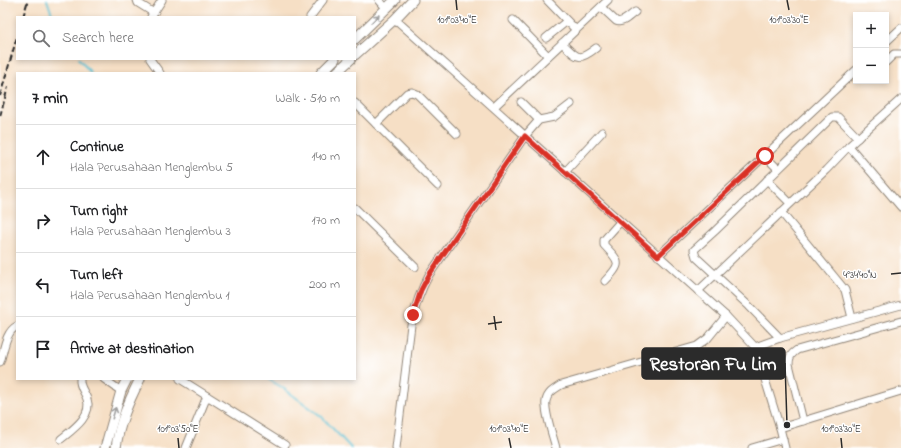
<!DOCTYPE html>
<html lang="en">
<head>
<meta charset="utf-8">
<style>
  body { margin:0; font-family:"Indie Flower",sans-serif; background:#f6f6f6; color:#202124 }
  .controls { position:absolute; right:12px; top:12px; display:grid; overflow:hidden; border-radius:0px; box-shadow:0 2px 6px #0003 }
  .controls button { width:36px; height:36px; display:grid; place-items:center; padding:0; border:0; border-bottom:1px solid #e0e0e0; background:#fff; color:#202124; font:20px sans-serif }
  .stop { position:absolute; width:12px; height:12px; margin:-9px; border:3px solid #d93025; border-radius:50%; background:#fff }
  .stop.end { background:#d93025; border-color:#fff; box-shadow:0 1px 4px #0008 }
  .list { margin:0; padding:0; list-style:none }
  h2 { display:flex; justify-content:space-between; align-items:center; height:52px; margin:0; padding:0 16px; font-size:17px }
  h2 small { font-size:13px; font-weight:400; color:#757577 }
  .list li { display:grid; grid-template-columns:26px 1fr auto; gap:12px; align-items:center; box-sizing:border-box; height:64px; padding:0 16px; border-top:1px solid #e0e0e0 }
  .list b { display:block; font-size:15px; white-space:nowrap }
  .list p { margin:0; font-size:13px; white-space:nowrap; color:#757577 }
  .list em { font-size:13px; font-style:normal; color:#757577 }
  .icon { flex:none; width:22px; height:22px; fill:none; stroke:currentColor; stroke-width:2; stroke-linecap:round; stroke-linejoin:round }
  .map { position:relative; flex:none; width:901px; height:448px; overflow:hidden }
  .search { position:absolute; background:#fff; box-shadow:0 2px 6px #0003; left:16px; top:16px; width:340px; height:44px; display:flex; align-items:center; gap:10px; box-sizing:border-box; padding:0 14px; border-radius:0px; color:#757577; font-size:15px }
  .panel { position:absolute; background:#fff; box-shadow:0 2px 6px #0003; left:16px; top:72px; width:340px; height:308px; border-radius:0px }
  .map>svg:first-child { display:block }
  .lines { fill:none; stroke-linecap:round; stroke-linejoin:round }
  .stream { stroke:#5ac3d6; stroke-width:2 }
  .minor-casing { stroke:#908578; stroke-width:9 }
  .major-casing { stroke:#908578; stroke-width:11 }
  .minor { stroke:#fff; stroke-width:7 }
  .major { stroke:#fff; stroke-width:9 }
  .rail { stroke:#2b2b2b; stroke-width:2; stroke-dasharray:6 3; stroke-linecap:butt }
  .oneway { stroke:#a0a0a0 }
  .route { stroke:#d93025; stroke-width:5 }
  .ticks { fill:none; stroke:#2b2b2b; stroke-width:1.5 }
  .ticks-label { font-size:10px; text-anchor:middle; fill:#2b2b2b; stroke:#fff; stroke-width:3; stroke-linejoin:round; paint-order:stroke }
  .leader { fill:none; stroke:#2b2b2b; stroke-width:1.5 }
  .callout-dot { fill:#2b2b2b; stroke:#fff; stroke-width:1.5 }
  .callout { fill:#2b2b2b; stroke:#2b2b2b; stroke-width:1.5 }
  .callout-label { font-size:19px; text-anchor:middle; font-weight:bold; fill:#fff }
</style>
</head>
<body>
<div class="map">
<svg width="901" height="448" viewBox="0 0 901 448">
  <rect width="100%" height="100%" fill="#fff"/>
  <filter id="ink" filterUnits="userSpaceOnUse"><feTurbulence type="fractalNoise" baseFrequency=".025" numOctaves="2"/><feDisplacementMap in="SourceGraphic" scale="8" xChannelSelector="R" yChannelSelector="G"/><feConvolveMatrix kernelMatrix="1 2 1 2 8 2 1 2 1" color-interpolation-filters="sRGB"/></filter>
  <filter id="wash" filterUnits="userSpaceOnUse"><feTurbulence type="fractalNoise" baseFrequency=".012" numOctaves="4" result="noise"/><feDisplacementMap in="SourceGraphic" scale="16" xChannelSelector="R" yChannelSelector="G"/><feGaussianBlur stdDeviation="0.9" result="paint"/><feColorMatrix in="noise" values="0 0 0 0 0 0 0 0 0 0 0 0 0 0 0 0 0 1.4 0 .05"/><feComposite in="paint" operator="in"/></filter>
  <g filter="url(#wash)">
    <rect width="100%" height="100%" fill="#f6dfc5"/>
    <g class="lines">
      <g class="stream">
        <polyline points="47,0 53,17"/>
        <polyline points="79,59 91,73"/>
        <polyline points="268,379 283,388 321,416 351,448"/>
      </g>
    </g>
  </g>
  <g filter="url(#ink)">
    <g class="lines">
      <g class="minor-casing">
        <g id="minor">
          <polyline points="137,0 138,3 154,13"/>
          <polyline points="379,0 386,8"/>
          <polyline points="547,0 576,30"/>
          <path d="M601 7 616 21C623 24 629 16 635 12"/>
          <polyline points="151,17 162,0"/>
          <polyline points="310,17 323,0"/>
          <polyline points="395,19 726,316 755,347 780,428 785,448"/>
          <polyline points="513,20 548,56"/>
          <polyline points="546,38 567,21"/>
          <polyline points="886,42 901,28"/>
          <path d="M562 43C578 58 578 62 596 48"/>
          <polyline points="150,59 160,73"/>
          <polyline points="886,62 894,54 901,54"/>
          <polyline points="521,102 539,120"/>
          <polyline points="355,103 438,186"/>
          <polyline points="494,107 608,0"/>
          <polyline points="376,124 407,93 412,92 417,94 457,134"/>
          <polyline points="849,146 901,207"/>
          <polyline points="765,156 778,169"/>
          <polyline points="565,172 602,132"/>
          <polyline points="767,180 790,203"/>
          <polyline points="355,208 415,267"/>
          <polyline points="781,212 845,290 852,318"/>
          <polyline points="658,256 856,70"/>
          <path d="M605 281C622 263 621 263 604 245V240L620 222"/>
          <polyline points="698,291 826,170 849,146 901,99"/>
          <polyline points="780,338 749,306 696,257 694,250 715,231 832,117 838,117 858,138"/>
          <polyline points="755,347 780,338 901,305"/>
          <path d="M0 362C4 351 5 332 17 326"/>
          <polyline points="104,379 121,391"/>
          <polyline points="180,379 285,445"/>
          <path d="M803 421 789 364C789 357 791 354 797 350L901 321"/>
          <polyline points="780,428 901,391"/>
          <path d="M61 439C72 430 93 416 87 399 85 392 79 387 80 379"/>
          <polyline points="186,448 207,396"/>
          <path d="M396 448 411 325C415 306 420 291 429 275L525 136 539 120 554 117 571 104"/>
          <path d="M556 448C553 436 544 412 546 401 548 392 555 389 561 385L697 346 708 338 726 316"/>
          <polyline points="752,448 783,439"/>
        </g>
      </g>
      <g class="major-casing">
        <g id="major">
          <polyline points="355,39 395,0"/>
          <polyline points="355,55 395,19 413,0"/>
          <polyline points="321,73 335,59"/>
          <polyline points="336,73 351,59"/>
          <polyline points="105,448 121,391 127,379"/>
          <path d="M116 448C119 423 129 401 140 379"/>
        </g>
      </g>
      <use href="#minor" class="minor"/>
      <use href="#major" class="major"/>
      <g class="rail">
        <polyline points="23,17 28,0"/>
        <polyline points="0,96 17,37"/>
        <polyline points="0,116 8,87"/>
      </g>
    </g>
    <defs><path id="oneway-shaft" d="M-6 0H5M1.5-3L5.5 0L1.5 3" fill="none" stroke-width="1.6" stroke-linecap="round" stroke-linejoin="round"/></defs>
    <g class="oneway">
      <use href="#oneway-shaft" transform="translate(375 19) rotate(-45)"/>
      <use href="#oneway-shaft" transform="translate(114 413) rotate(-73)"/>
    </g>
  </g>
  <g class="lines" filter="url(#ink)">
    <polyline class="route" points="413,315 421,290 429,275 525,136 658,256 765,156"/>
  </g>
  <path class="ticks" d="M456 0 457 10M787 0 789 10M891 274 901 273M494 316 496 330M488 324 502 322M178 438 179 448M509 438 511 448M841 438 842 448"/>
  <g class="ticks-label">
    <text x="457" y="23">101°03'40"E</text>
    <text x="789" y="23">101°03'30"E</text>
    <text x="860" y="278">4°34'40"N</text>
    <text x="178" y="432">101°03'50"E</text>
    <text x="509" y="432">101°03'40"E</text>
    <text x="841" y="432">101°03'30"E</text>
  </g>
  <path class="leader" d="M787 425L785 363"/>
  <circle class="callout-dot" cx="787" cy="425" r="4"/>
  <rect class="callout" x="642" y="348" width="143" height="31" rx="4"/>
  <g class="callout-label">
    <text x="713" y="370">Restoran Fu Lim</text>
  </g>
</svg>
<div class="controls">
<button>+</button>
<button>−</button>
</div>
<div class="stop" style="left:765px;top:156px"></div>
<div class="stop end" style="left:413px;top:315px"></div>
<div class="search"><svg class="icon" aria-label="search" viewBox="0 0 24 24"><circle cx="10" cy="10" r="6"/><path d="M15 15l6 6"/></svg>Search here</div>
<section class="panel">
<h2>7 min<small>Walk · 510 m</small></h2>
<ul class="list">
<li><svg class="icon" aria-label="ahead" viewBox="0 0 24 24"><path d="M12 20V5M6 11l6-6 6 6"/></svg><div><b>Continue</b><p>Hala Perusahaan Menglembu 5</p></div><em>140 m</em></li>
<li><svg class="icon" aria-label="right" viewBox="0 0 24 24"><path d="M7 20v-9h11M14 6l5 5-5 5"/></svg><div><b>Turn right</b><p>Hala Perusahaan Menglembu 3</p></div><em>170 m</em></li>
<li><svg class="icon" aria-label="left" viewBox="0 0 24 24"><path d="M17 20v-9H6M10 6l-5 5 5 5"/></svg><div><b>Turn left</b><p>Hala Perusahaan Menglembu 1</p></div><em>200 m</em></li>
<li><svg class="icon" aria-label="arrive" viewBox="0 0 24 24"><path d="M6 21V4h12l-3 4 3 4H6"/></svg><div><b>Arrive at destination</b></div></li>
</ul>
</section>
</div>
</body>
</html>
